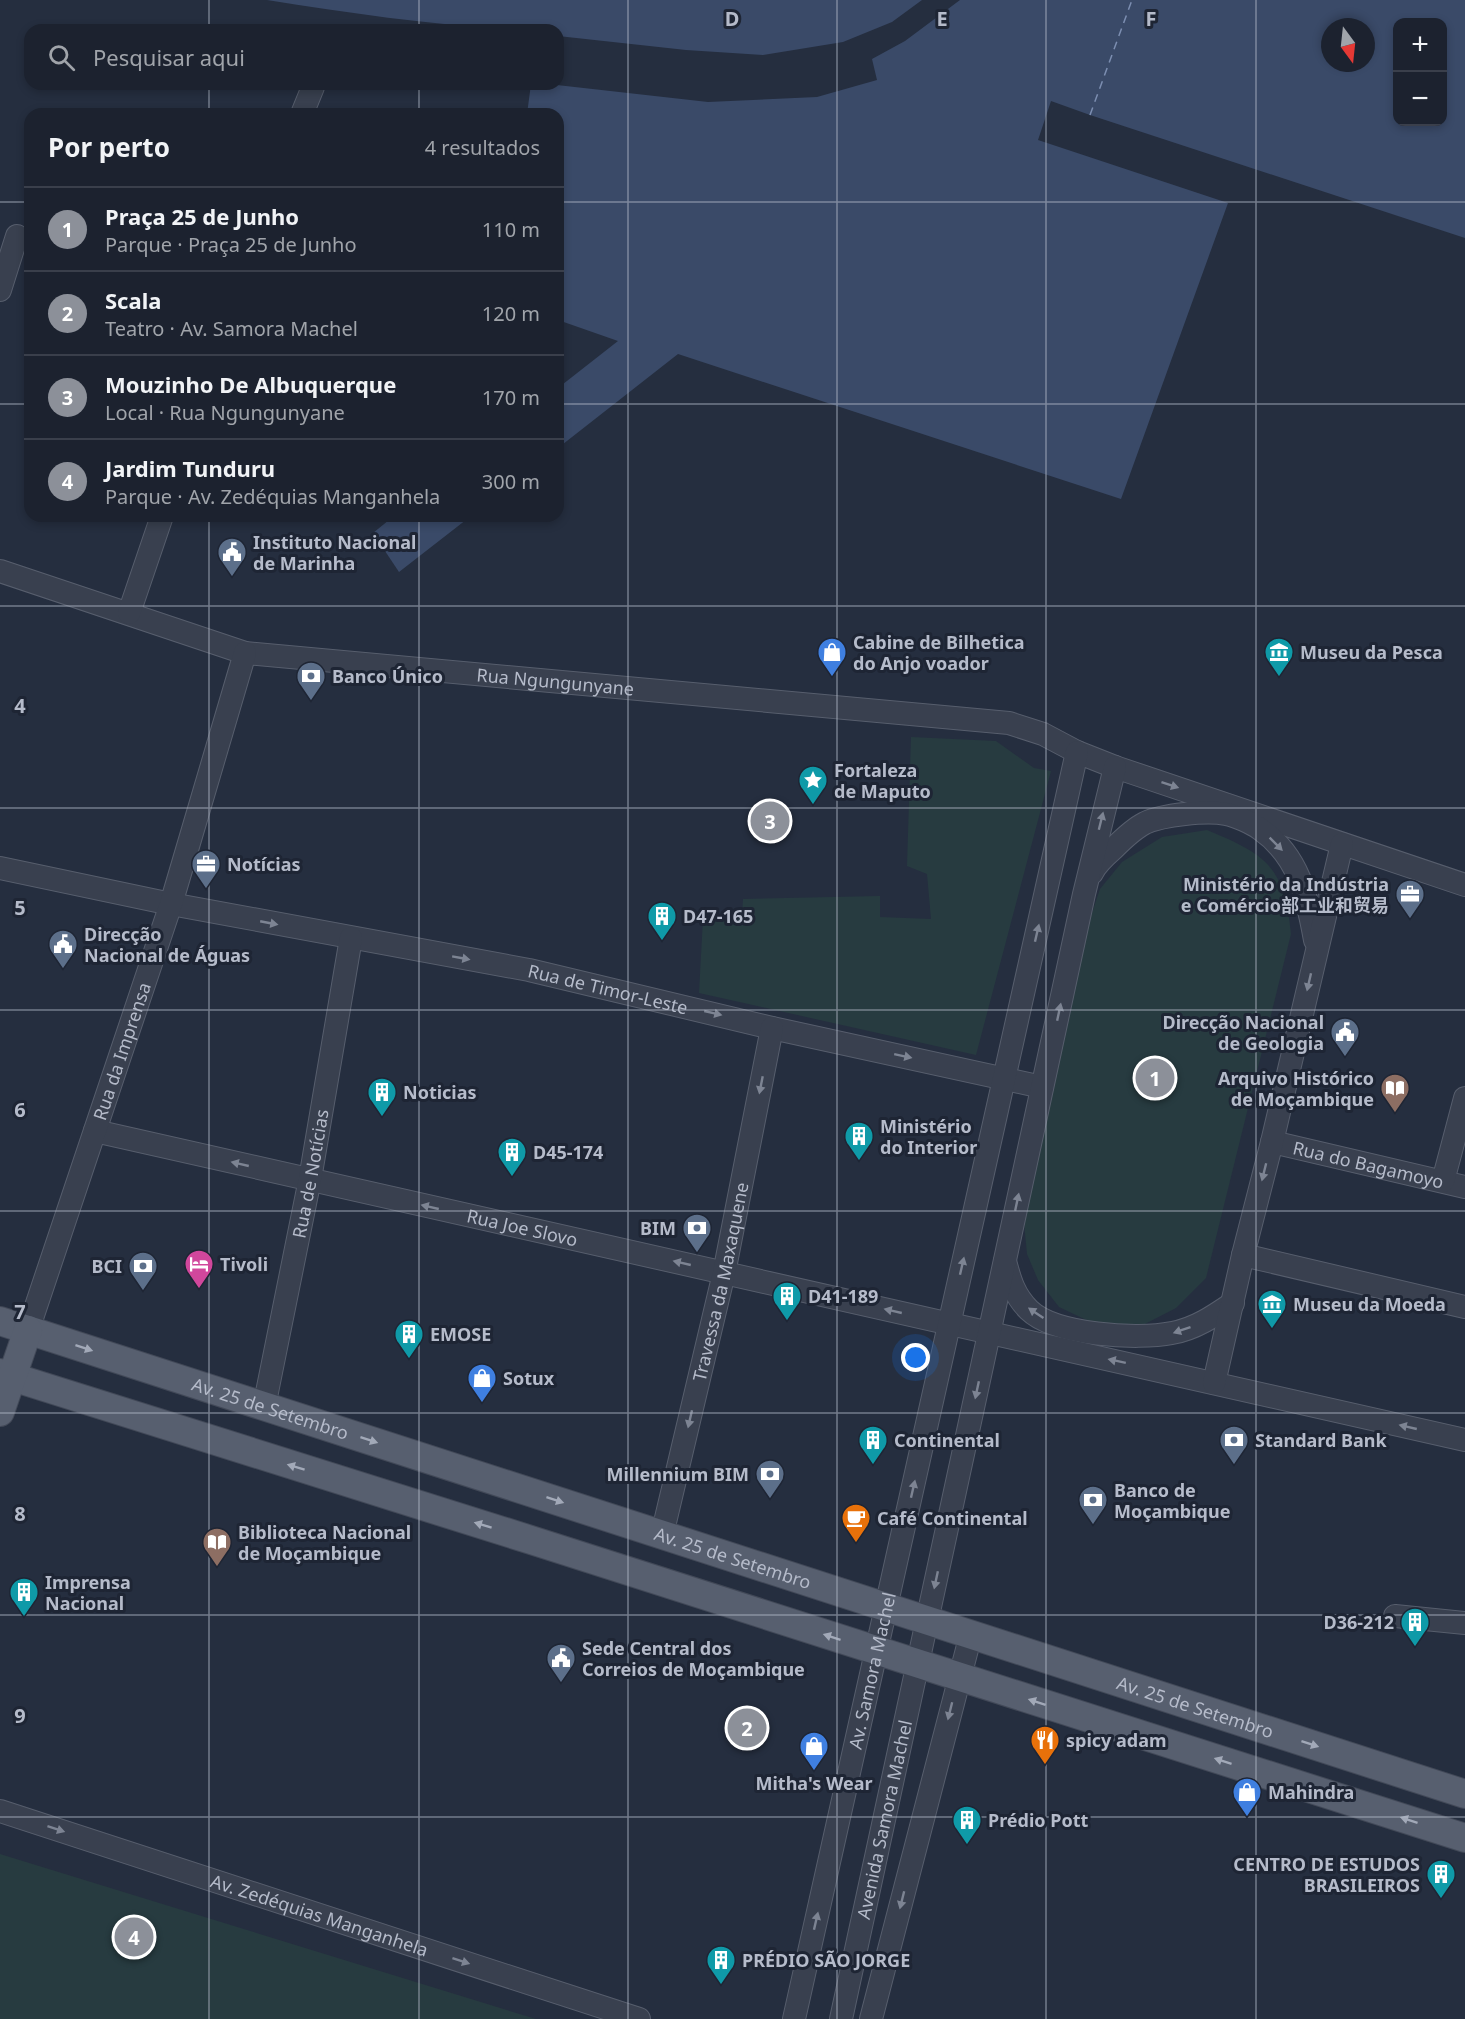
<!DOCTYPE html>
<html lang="pt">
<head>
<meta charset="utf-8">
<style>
  body { margin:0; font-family:"Noto Sans","Noto Sans SC",sans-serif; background:#292f3b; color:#f1f3f6 }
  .controls { position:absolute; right:18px; top:18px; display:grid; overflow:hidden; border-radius:12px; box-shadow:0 3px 9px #0003 }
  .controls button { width:54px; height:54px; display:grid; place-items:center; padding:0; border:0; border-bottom:2px solid #3a3f4b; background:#1c222f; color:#f1f3f6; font:30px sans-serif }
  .compass { position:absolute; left:1321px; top:18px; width:54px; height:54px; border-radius:50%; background:#1c222f; box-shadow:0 3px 9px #0003; rotate:165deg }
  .you { position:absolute; left:916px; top:1358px; width:21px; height:21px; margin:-15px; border:4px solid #fff; border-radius:50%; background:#1a73e8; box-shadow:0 0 0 9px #1a73e833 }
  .badge { display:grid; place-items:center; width:39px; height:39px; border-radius:50%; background:#8c9099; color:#fff; font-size:20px; font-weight:700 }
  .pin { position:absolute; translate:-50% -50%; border:3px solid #fff; box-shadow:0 2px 6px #0006 }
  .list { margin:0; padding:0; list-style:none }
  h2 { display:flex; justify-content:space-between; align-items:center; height:78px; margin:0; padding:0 24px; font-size:26px }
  h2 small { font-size:20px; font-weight:400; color:#a0a4aa }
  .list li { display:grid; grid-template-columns:39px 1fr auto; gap:18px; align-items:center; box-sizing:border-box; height:84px; padding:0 24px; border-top:2px solid #3a3f4b }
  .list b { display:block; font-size:22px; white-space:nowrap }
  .list p { margin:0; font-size:20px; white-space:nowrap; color:#a0a4aa }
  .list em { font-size:20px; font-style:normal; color:#a0a4aa }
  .icon { flex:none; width:33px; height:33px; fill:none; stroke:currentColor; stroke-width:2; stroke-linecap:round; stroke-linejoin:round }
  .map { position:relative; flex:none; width:1465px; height:2019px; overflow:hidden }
  .search { position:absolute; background:#1c222f; box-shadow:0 3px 9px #0003; left:24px; top:24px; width:540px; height:66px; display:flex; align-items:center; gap:15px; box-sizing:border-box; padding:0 21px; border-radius:18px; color:#a0a4aa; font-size:22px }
  .panel { position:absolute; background:#1c222f; box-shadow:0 3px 9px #0003; left:24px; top:108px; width:540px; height:414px; border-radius:18px }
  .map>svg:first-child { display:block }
  .green { fill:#273b40 }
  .water { fill:#3a4a68; fill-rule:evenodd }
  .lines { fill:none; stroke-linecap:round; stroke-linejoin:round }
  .ferry { stroke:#7c8eb1; stroke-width:1.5; stroke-dasharray:8 6; stroke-linecap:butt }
  .minor-casing { stroke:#575e6d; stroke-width:24 }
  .major-casing { stroke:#424958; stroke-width:30 }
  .minor { stroke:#39404f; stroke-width:22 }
  .major { stroke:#575f6f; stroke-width:28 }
  .oneway { fill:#7d8493 }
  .oneway2 { fill:#a2a9b8 }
  .grid { fill:none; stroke:#b5bbca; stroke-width:1.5; stroke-opacity:0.55 }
  .labels { text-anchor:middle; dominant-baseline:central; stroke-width:6; stroke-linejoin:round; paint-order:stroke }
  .poi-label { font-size:18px; font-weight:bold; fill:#b5bbca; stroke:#1e2534; text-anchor:start }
  .street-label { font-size:18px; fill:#b5bbca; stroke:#1e2534 }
  .grid-label { font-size:20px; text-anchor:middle; font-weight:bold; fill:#b5bbca; stroke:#1e2534; stroke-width:6; stroke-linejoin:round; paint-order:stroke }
</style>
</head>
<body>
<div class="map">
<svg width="1465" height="2019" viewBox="0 0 1465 2019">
  <rect width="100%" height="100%" fill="#252e3f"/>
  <g class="green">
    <polygon points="911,737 996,741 1034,768 1051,771 976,1055 699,993 703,918 742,915 743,899 880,896 880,917 931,919 927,874 907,866"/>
    <path d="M1207 830C1267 855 1284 866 1291 934L1206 1278 1176 1308 1143 1325H1097L1059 1307 1038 1280 1027 1254 1024 1223 1085 934 1100 889 1122 862 1162 837Z"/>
    <polygon points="0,1854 536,2019 0,2019"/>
  </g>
  <g class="water">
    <path d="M267 0H922L892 22 843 42 763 55 686 50 558 36V30C462 30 362 15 267 0Z"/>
    <path d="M960 0H1465V238L1090 115 1051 101 1038 140 1228 203 1121 499 678 354 558 448V388L618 341 558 320V114H527L531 84H548L708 102 817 97 877 80 872 59 905 41ZM1398 22H1442V122H1398ZM1330 27H1366V63H1330Z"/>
    <polygon points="394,516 471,516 399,572 373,533"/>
  </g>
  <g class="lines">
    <polyline class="ferry" points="1090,115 1132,0"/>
    <g class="minor-casing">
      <g id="minor">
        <polyline points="302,114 313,87"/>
        <polyline points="0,290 17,236"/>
        <path id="s1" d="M0 571 245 653 1009 723 1043 734 1077 752 1115 767 1465 885"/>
        <polyline points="129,613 162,516"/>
        <path id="s2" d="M0 868 171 904 529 970 772 1028 1042 1087"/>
        <path d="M1092 873C1096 864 1105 856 1113 849 1122 840 1133 829 1145 823 1162 815 1207 810 1226 814 1236 816 1252 823 1260 829 1299 856 1307 896 1315 940"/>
        <path id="s3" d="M95 1131 1465 1440"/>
        <path id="s4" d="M1272 1142 1465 1187"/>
        <polyline points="1443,1181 1465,1098"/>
        <polyline points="1243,1255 1465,1307"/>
        <path d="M1005 1261C1010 1280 1014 1295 1029 1310 1055 1335 1137 1340 1172 1333 1195 1329 1214 1316 1233 1303"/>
        <path id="s5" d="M28 1330 171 904 245 653"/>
        <polyline points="1214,1383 1243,1255 1272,1142 1342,844"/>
        <path id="s6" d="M264 1407 310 1179 351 938"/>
        <path id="s7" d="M662 1535 724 1273 772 1028"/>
        <polyline points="1395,1616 1465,1623"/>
        <path id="s8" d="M0 1811 639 2019"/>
        <path id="s9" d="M794 2019 1077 752"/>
        <path id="s10" d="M841 2019 1084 894 1115 767"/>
        <polyline points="871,2019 971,1634"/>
      </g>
    </g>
    <g class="major-casing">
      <g id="major">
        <path id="s11" d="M0 1321 1465 1794"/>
        <polyline points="0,1373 531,1540 1465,1838"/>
        <polyline points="0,1412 28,1330"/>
      </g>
    </g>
    <use href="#minor" class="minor"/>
    <use href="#major" class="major"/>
  </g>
  <defs><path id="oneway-solid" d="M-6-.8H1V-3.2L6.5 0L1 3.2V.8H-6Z" transform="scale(1.5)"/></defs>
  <g class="oneway">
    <use href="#oneway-solid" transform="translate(1170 785) rotate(18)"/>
    <use href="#oneway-solid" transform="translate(1101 821) rotate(-76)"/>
    <use href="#oneway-solid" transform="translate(1276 844) rotate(45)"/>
    <use href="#oneway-solid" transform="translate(269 923) rotate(11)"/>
    <use href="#oneway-solid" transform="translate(1037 933) rotate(-77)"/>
    <use href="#oneway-solid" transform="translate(461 958) rotate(10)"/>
    <use href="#oneway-solid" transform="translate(1309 982) rotate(103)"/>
    <use href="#oneway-solid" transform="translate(1059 1012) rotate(-78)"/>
    <use href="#oneway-solid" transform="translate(713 1013) rotate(13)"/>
    <use href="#oneway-solid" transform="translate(903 1056) rotate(12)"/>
    <use href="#oneway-solid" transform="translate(761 1085) rotate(101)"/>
    <use href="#oneway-solid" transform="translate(240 1164) rotate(-167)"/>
    <use href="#oneway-solid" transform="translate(1264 1172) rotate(104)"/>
    <use href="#oneway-solid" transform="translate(1017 1202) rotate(-78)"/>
    <use href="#oneway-solid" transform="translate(430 1207) rotate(-167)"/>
    <use href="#oneway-solid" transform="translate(682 1263) rotate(-167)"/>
    <use href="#oneway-solid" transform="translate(962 1266) rotate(-77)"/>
    <use href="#oneway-solid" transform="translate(893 1311) rotate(-167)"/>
    <use href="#oneway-solid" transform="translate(1036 1313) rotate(-146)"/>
    <use href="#oneway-solid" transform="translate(1182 1330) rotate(161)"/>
    <use href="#oneway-solid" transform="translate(1117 1361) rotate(-168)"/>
    <use href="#oneway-solid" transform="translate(977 1390) rotate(102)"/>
    <use href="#oneway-solid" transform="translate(690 1419) rotate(103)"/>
    <use href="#oneway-solid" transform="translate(1408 1427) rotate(-167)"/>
    <use href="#oneway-solid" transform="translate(913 1489) rotate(-77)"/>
    <use href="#oneway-solid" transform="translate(936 1580) rotate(102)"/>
    <use href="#oneway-solid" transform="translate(950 1711) rotate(104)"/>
    <use href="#oneway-solid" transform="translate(56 1829) rotate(18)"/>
    <use href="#oneway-solid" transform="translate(902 1900) rotate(104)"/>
    <use href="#oneway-solid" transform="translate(816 1921) rotate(-77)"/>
    <use href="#oneway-solid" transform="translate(461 1961) rotate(18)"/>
  </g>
  <g class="oneway2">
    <use href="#oneway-solid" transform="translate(84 1348) rotate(18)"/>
    <use href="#oneway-solid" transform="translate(369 1440) rotate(18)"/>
    <use href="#oneway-solid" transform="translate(296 1467) rotate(-163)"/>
    <use href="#oneway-solid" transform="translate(555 1500) rotate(18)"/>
    <use href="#oneway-solid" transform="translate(483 1525) rotate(-163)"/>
    <use href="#oneway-solid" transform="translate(832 1637) rotate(-162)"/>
    <use href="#oneway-solid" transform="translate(1037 1702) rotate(-162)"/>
    <use href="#oneway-solid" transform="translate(1310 1744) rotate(18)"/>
    <use href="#oneway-solid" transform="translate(1223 1761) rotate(-162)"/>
    <use href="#oneway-solid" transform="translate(1409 1820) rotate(-162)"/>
  </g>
  <path class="grid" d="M209 0V30M419 0V30M628 0V2019M837 0V2019M1046 0V2019M1256 0V2019M209 84V114M419 84V114M0 202H30M558 202H1465M0 404H30M558 404H1465M209 516V2019M419 516V2019M0 606H1465M0 808H1465M0 1010H1465M0 1211H1465M0 1413H1465M0 1615H1465M0 1817H1465"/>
  <defs>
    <g id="civic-pin" transform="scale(1.5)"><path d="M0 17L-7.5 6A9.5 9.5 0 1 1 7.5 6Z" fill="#5c6f8a" stroke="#1e2534"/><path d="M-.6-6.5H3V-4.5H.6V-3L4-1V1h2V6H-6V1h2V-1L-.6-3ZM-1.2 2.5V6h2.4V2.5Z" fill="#fff"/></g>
    <g id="shop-pin" transform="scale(1.5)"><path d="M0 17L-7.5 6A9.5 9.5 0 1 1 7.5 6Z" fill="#3f7fe0" stroke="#1e2534"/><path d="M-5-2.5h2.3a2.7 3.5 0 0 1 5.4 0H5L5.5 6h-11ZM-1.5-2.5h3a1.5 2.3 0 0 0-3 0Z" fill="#fff"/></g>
    <g id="museum-pin" transform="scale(1.5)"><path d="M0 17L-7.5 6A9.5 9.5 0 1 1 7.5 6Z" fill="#0f9aa8" stroke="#1e2534"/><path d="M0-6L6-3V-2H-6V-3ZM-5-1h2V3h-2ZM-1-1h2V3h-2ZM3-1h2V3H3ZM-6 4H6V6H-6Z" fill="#fff"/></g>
    <g id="bank-pin" transform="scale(1.5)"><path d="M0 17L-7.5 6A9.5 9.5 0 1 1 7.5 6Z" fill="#5c6f8a" stroke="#1e2534"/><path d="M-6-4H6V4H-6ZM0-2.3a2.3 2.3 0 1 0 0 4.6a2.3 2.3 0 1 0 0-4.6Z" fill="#fff"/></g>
    <g id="sight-pin" transform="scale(1.5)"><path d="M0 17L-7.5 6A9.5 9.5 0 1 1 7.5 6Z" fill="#0f9aa8" stroke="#1e2534"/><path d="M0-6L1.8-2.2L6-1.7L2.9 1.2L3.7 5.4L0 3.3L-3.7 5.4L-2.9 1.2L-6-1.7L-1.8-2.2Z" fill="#fff"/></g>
    <g id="office-pin" transform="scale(1.5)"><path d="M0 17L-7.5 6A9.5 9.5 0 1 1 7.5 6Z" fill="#5c6f8a" stroke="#1e2534"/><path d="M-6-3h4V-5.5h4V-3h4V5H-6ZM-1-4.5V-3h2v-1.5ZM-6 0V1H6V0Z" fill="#fff"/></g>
    <g id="building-pin" transform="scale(1.5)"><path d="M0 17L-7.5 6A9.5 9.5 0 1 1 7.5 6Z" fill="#0f9aa8" stroke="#1e2534"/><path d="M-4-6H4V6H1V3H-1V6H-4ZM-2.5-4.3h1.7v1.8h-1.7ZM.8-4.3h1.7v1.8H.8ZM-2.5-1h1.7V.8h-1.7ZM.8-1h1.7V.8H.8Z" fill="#fff"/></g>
    <g id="library-pin" transform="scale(1.5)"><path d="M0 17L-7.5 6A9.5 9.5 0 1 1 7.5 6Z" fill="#8d6e63" stroke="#1e2534"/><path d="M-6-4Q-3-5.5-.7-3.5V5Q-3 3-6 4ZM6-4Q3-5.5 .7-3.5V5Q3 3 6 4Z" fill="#fff"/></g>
    <g id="hotel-pin" transform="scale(1.5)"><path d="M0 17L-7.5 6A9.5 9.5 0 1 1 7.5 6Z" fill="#d1479c" stroke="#1e2534"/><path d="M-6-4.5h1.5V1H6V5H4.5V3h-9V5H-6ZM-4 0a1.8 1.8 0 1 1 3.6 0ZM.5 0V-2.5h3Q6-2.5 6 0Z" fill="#fff"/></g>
    <g id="cafe-pin" transform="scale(1.5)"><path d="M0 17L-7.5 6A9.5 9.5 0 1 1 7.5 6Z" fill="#e8710a" stroke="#1e2534"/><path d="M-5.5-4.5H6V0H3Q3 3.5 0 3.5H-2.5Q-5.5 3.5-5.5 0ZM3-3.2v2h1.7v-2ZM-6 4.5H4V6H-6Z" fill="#fff"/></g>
    <g id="restaurant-pin" transform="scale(1.5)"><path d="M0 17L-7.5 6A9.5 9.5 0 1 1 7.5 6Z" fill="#e8710a" stroke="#1e2534"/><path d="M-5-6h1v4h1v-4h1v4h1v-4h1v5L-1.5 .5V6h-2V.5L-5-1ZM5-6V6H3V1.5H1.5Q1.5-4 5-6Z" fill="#fff"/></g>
  </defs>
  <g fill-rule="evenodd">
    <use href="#civic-pin" x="232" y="552"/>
    <use href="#shop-pin" x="832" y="652"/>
    <use href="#museum-pin" x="1279" y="652"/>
    <use href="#bank-pin" x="311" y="676"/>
    <use href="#sight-pin" x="813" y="780"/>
    <use href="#office-pin" x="206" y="864"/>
    <use href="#office-pin" x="1410" y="894"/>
    <use href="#building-pin" x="662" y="916"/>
    <use href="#civic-pin" x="63" y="944"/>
    <use href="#civic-pin" x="1345" y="1032"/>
    <use href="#library-pin" x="1395" y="1088"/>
    <use href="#building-pin" x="382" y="1092"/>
    <use href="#building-pin" x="859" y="1136"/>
    <use href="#building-pin" x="512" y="1152"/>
    <use href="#bank-pin" x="697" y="1228"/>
    <use href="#hotel-pin" x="199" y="1264"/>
    <use href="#bank-pin" x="143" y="1266"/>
    <use href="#building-pin" x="787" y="1296"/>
    <use href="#museum-pin" x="1272" y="1304"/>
    <use href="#building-pin" x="409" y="1334"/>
    <use href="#shop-pin" x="482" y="1378"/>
    <use href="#building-pin" x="873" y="1440"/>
    <use href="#bank-pin" x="1234" y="1440"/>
    <use href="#bank-pin" x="770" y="1474"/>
    <use href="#bank-pin" x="1093" y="1500"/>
    <use href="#cafe-pin" x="856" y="1518"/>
    <use href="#library-pin" x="217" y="1542"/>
    <use href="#building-pin" x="24" y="1592"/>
    <use href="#building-pin" x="1415" y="1622"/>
    <use href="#civic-pin" x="561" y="1658"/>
    <use href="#restaurant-pin" x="1045" y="1740"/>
    <use href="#shop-pin" x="814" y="1746"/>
    <use href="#shop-pin" x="1247" y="1792"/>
    <use href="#building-pin" x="967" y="1820"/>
    <use href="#building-pin" x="1441" y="1874"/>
    <use href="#building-pin" x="721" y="1960"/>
  </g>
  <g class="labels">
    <g class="poi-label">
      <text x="253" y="542">Instituto Nacional<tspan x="253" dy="21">de Marinha</tspan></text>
      <text x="853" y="642">Cabine de Bilhetica<tspan x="853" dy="21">do Anjo voador</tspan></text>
      <text x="1300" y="652">Museu da Pesca</text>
      <text x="332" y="676">Banco Único</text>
      <text x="834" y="770">Fortaleza<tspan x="834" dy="21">de Maputo</tspan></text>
      <text x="227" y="864">Notícias</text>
      <text x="1389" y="884" text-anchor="end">Ministério da Indústria<tspan x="1389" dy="21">e Comércio部工业和贸易</tspan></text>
      <text x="683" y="916">D47-165</text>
      <text x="84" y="934">Direcção<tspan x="84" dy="21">Nacional de Águas</tspan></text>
      <text x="1324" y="1022" text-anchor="end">Direcção Nacional<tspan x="1324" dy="21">de Geologia</tspan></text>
      <text x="1374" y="1078" text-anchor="end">Arquivo Histórico<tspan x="1374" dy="21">de Moçambique</tspan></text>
      <text x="403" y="1092">Noticias</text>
      <text x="880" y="1126">Ministério<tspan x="880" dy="21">do Interior</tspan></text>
      <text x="533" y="1152">D45-174</text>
      <text x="676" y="1228" text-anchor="end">BIM</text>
      <text x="220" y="1264">Tivoli</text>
      <text x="122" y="1266" text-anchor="end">BCI</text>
      <text x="808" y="1296">D41-189</text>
      <text x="1293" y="1304">Museu da Moeda</text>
      <text x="430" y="1334">EMOSE</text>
      <text x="503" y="1378">Sotux</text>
      <text x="894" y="1440">Continental</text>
      <text x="1255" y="1440">Standard Bank</text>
      <text x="749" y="1474" text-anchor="end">Millennium BIM</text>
      <text x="1114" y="1490">Banco de<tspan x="1114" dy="21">Moçambique</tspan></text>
      <text x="877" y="1518">Café Continental</text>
      <text x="238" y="1532">Biblioteca Nacional<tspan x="238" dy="21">de Moçambique</tspan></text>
      <text x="45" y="1582">Imprensa<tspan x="45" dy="21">Nacional</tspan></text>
      <text x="1394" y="1622" text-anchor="end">D36-212</text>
      <text x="582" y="1648">Sede Central dos<tspan x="582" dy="21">Correios de Moçambique</tspan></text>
      <text x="1066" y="1740">spicy adam</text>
      <text x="814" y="1783" text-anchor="middle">Mitha's Wear</text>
      <text x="1268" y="1792">Mahindra</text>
      <text x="988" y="1820">Prédio Pott</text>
      <text x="1420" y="1864" text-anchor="end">CENTRO DE ESTUDOS<tspan x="1420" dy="21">BRASILEIROS</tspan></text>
      <text x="742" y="1960">PRÉDIO SÃO JORGE</text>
    </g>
    <g class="street-label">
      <text stroke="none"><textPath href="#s1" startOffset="570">Rua Ngungunyane</textPath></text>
      <text stroke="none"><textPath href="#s2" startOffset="620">Rua de Timor-Leste</textPath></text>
      <text stroke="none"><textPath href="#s5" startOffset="294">Rua da Imprensa</textPath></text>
      <text stroke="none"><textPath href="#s4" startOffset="99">Rua do Bagamoyo</textPath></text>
      <text stroke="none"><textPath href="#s6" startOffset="238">Rua de Notícias</textPath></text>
      <text stroke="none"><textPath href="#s3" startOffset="438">Rua Joe Slovo</textPath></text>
      <text stroke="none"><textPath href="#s7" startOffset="260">Travessa da Maxaquene</textPath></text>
      <text stroke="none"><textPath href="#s11" startOffset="284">Av. 25 de Setembro</textPath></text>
      <text stroke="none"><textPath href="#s11" startOffset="770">Av. 25 de Setembro</textPath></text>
      <text stroke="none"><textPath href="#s9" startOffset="357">Av. Samora Machel</textPath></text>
      <text stroke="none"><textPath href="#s11" startOffset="1256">Av. 25 de Setembro</textPath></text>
      <text stroke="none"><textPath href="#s10" startOffset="204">Avenida Samora Machel</textPath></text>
      <text stroke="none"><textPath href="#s8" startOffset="336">Av. Zedéquias Manganhela</textPath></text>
    </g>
  </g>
  <g class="grid-label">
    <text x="732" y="26">D</text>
    <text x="942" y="26">E</text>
    <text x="1151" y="26">F</text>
    <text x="20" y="713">4</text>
    <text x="20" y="915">5</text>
    <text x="20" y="1117">6</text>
    <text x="20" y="1319">7</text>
    <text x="20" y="1521">8</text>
    <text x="20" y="1723">9</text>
  </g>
</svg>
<div class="controls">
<button>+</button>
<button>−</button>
</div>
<svg class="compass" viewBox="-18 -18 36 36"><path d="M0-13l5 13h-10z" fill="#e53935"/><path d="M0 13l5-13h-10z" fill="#a0a4aa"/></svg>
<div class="you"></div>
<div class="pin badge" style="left:1155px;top:1078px">1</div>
<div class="pin badge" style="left:747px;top:1728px">2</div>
<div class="pin badge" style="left:770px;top:821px">3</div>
<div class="pin badge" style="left:134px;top:1937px">4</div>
<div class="search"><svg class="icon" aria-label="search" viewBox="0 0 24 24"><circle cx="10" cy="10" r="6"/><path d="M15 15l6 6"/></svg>Pesquisar aqui</div>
<section class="panel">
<h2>Por perto<small>4 resultados</small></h2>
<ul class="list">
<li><span class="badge">1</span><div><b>Praça 25 de Junho</b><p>Parque · Praça 25 de Junho</p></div><em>110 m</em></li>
<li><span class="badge">2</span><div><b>Scala</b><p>Teatro · Av. Samora Machel</p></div><em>120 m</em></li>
<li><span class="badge">3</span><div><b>Mouzinho De Albuquerque</b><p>Local · Rua Ngungunyane</p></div><em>170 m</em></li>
<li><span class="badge">4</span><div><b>Jardim Tunduru</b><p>Parque · Av. Zedéquias Manganhela</p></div><em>300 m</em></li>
</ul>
</section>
</div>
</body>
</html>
